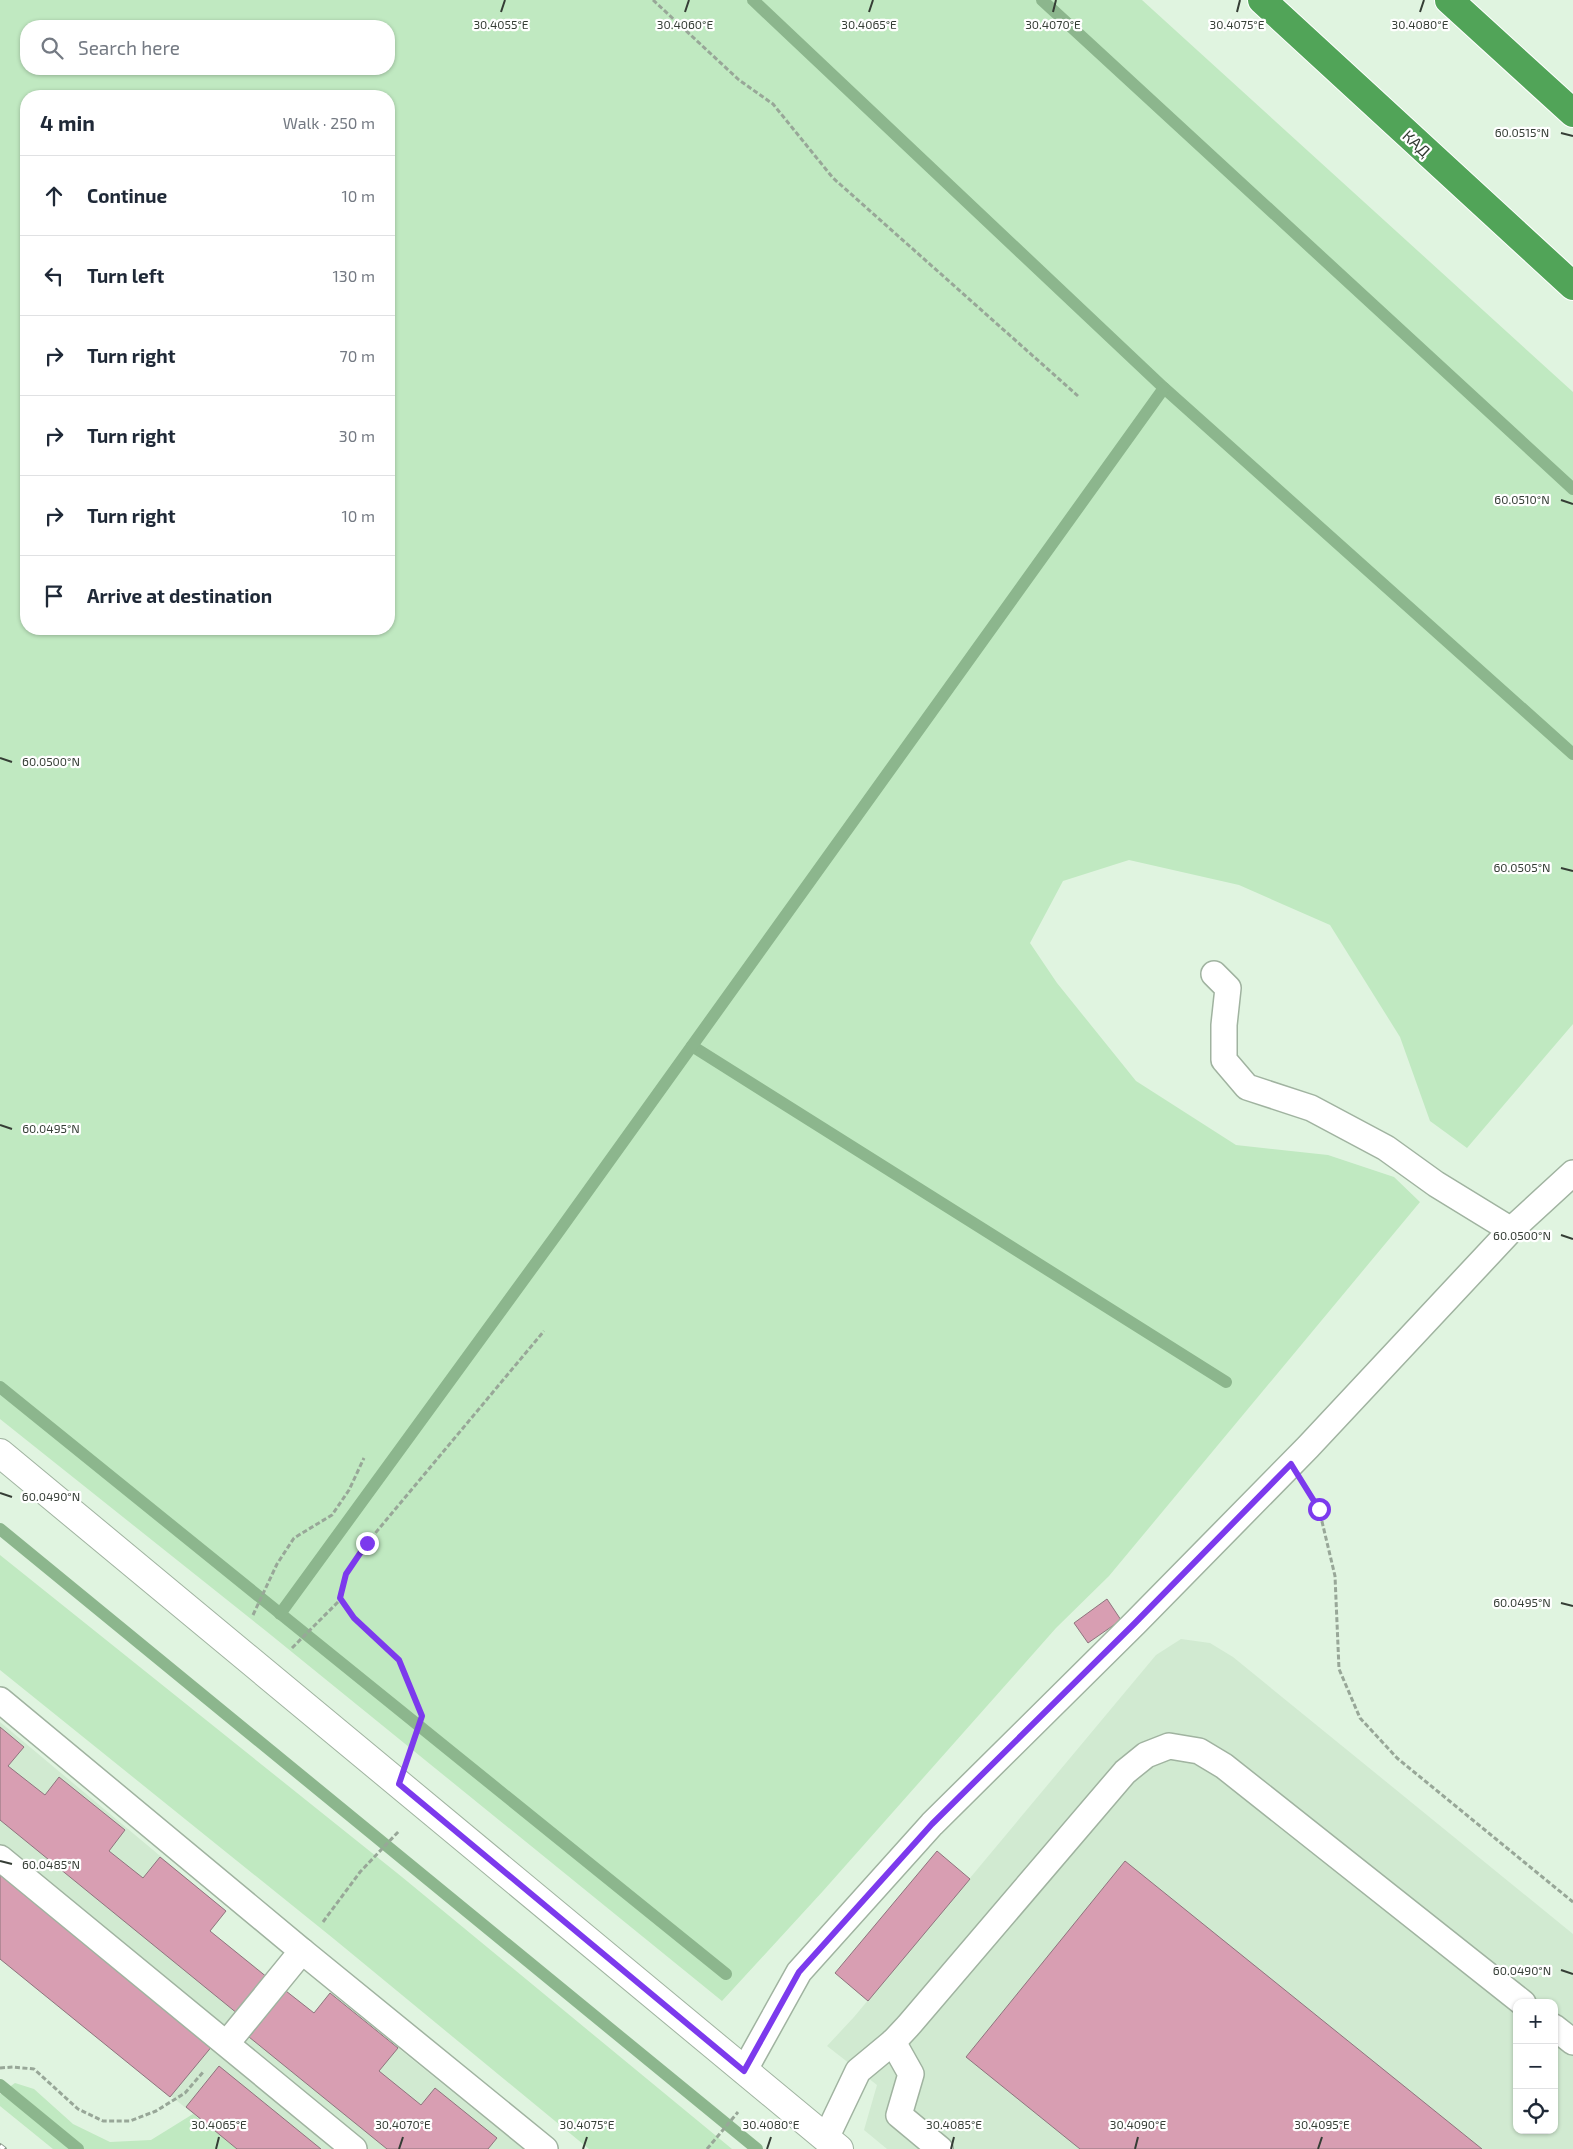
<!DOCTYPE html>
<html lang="en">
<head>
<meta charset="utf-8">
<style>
  body { margin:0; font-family:"Exo 2",sans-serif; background:#f2f2f3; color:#1f2937 }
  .controls { position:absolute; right:15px; bottom:15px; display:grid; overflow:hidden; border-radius:10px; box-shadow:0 1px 4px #0004 }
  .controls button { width:45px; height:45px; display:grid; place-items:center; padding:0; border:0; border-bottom:1px solid #e0e1e3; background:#fff; color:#1f2937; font:25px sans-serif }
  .stop { position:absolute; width:15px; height:15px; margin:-11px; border:4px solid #7c3aed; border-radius:50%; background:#fff }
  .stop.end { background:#7c3aed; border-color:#fff; box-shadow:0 1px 5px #0008 }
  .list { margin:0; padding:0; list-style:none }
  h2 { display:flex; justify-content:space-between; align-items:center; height:65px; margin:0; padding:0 20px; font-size:21px }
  h2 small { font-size:16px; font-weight:400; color:#747a83 }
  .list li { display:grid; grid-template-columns:32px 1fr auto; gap:15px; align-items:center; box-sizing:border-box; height:80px; padding:0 20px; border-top:1px solid #e0e1e3 }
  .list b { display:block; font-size:19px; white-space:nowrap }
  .list em { font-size:16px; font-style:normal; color:#747a83 }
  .icon { flex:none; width:28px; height:28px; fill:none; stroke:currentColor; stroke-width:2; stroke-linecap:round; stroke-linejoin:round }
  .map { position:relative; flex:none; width:1573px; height:2149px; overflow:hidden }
  .search { position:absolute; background:#fff; box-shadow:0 1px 4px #0004; left:20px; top:20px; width:375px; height:55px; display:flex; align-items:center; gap:12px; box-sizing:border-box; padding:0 18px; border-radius:20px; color:#747a83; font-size:19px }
  .panel { position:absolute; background:#fff; box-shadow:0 1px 4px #0004; left:20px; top:90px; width:375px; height:545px; border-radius:20px }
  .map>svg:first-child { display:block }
  .built { fill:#d1ead1; fill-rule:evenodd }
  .green { fill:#c0e9c1; fill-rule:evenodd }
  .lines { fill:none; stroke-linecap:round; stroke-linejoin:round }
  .stream { stroke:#8cb68d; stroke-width:12 }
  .building { fill:#d89eb2; stroke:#8e747d }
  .lane-casing { stroke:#a0b3a0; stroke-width:28 }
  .street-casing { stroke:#a0b3a0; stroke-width:30 }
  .highway-casing { stroke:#fff; stroke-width:30 }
  .path { stroke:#98a798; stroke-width:3; stroke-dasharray:5 2.5; stroke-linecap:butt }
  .lane { stroke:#fff; stroke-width:25 }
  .street { stroke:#fff; stroke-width:28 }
  .highway { stroke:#51a458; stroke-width:28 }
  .rail-casing { stroke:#8a988a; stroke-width:5.5 }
  .rail { stroke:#fff; stroke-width:4; stroke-dasharray:11; stroke-linecap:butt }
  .route { stroke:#7c3aed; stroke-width:6 }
  .ticks { fill:none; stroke:#353d35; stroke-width:2 }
  .labels { text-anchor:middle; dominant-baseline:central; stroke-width:4.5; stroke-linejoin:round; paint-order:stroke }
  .street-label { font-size:16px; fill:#353d35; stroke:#fff }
  .ticks-label { font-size:12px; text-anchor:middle; fill:#353d35; stroke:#fff; stroke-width:4.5; stroke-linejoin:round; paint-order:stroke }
</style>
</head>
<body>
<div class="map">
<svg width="1573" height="2149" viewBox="0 0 1573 2149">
  <rect width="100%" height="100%" fill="#e0f4e0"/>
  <g class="built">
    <path d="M1181 1639 1210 1643 1233 1657 1573 1934V2149H887L864 2130 877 2085 827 2046 854 2017 1156 1655ZM1517 2003H1554V2130H1517Z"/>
    <polygon points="0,1722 226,1911 210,1931 314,2013 330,1993 523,2149 237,2149 0,1959"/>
  </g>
  <g class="green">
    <path d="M0 0H1142L1573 392V1024L1467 1148 1430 1121 1400 1037 1330 925 1239 885 1129 860 1063 881 1030 943 1057 983 1136 1081 1236 1145 1328 1155 1394 1177 1420 1202 1109 1576 1056 1628 823 1891 722 2001 266 1631 0 1419ZM26 26H389V69H26ZM26 96H389V629H26Z"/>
    <polygon points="0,1555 402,1877 732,2149 589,2149 334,1939 0,1670"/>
    <polygon points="15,2083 34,2089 73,2124 110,2142 151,2140 193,2114 237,2149 53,2149 0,2106 0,2094"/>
  </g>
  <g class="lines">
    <g class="stream">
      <polyline points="753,0 1164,388 1573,754"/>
      <polyline points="1042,0 1573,489"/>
      <polyline points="692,1046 1226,1382"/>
      <polyline points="0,1387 726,1974"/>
      <polyline points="0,1529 757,2149"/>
      <polyline points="280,1614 557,1234 1164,388"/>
      <polyline points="0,2085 78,2149"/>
    </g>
  </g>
  <g class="building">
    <polygon points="1107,1599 1121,1620 1088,1643 1074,1623"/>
    <polygon points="0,1727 24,1747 8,1766 45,1795 59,1777 125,1830 109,1851 143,1878 160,1857 226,1911 210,1931 268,1978 238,2014 0,1820"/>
    <polygon points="937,1851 970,1879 868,2001 835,1973"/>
    <polygon points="1125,1861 1482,2149 1080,2149 966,2057"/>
    <polygon points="0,1872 213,2045 170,2097 0,1959"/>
    <polygon points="286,1991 314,2013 330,1993 398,2048 379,2071 421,2105 435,2088 497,2138 488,2149 387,2149 249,2037"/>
    <polygon points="219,2066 321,2149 237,2149 186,2107"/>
  </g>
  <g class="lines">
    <g class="lane-casing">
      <g id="lane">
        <polyline points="1214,974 1228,988 1224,1025 1224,1060 1247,1087 1311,1108 1386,1148 1436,1184 1511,1230"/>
        <polyline points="0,1700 302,1951 227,2043"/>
        <polyline points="0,1858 354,2149"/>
        <polyline points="302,1951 545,2149"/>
        <polyline points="1554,2027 1573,2042"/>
        <polyline points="893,2042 911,2074 899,2115 940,2149"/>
        <polyline points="744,2071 799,1972 932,1824 1135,1623 1308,1447 1511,1230 1573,1173"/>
        <polyline points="826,2138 858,2071 893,2042 908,2026 1125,1772 1146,1755 1169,1746 1199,1751 1224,1766 1523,2003"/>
      </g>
    </g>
    <g class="street-casing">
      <polyline id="street" points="0,1453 839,2149"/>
    </g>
    <g class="highway-casing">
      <g id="highway">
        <polyline points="1262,0 1573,286"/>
        <polyline points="1449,0 1573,113"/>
      </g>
    </g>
    <g class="path">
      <polyline points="653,0 739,80 773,104 833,178 1078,396"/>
      <polyline points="1310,1494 1319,1509 1335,1576 1339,1669 1360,1718 1397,1758 1573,1902"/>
      <polyline points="253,1615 277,1564 294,1538 332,1515 349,1490 364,1458"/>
      <polyline points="292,1648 341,1599"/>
      <polyline points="411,1748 422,1716 399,1660 354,1617 341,1599 346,1574 367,1543 544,1331"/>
      <polyline points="323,1922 360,1872 399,1831"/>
      <polyline points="0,2068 13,2067 34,2069 78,2109 103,2121 130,2121 156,2111 185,2093 204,2071"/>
      <polyline points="707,2149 738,2112"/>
    </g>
    <use href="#lane" class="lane"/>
    <use href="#street" class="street"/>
    <use href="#highway" class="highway"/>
    <g class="rail-casing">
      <polyline id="rail" points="0,2146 4,2149"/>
    </g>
    <use href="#rail" class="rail"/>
  </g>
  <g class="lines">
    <polyline class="route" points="367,1543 346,1574 340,1598 354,1618 399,1660 422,1716 399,1784 744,2071 799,1972 932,1824 1135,1623 1291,1464 1319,1509"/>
  </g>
  <path class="ticks" d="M501 12 505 0M685 12 689 0M869 12 873 0M1053 12 1056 0M1237 12 1240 0M1420 12 1424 0M1561 133 1573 136M1561 500 1573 504M0 758 12 762M1561 868 1573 871M0 1125 12 1129M1561 1235 1573 1239M0 1493 12 1497M1561 1603 1573 1606M0 1861 12 1864M1561 1970 1573 1974M216 2149 219 2137M399 2149 403 2137M583 2149 587 2137M767 2149 771 2137M951 2149 954 2137M1135 2149 1138 2137M1318 2149 1322 2137"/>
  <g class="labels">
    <g class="street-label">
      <text transform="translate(1417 143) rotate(43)">КАД</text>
    </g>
  </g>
  <g class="ticks-label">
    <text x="501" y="29">30.4055°E</text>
    <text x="685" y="29">30.4060°E</text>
    <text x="869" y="29">30.4065°E</text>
    <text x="1053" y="29">30.4070°E</text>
    <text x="1237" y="29">30.4075°E</text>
    <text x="1420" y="29">30.4080°E</text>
    <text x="1522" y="137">60.0515°N</text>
    <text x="1522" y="504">60.0510°N</text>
    <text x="51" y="766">60.0500°N</text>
    <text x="1522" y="872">60.0505°N</text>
    <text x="51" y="1133">60.0495°N</text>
    <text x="1522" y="1240">60.0500°N</text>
    <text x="51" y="1501">60.0490°N</text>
    <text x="1522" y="1607">60.0495°N</text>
    <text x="51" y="1869">60.0485°N</text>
    <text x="1522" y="1975">60.0490°N</text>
    <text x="219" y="2129">30.4065°E</text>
    <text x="403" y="2129">30.4070°E</text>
    <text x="587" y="2129">30.4075°E</text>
    <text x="771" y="2129">30.4080°E</text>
    <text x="954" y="2129">30.4085°E</text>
    <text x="1138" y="2129">30.4090°E</text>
    <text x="1322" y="2129">30.4095°E</text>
  </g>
</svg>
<div class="controls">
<button>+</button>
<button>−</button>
<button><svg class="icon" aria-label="locate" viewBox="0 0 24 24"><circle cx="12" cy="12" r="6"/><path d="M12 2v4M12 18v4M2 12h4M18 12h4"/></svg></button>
</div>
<div class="stop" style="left:1319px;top:1509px"></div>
<div class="stop end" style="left:367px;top:1543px"></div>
<div class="search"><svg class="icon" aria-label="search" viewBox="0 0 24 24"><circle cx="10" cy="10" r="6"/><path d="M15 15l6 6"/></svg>Search here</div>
<section class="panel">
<h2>4 min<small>Walk · 250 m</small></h2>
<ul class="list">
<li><svg class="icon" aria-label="ahead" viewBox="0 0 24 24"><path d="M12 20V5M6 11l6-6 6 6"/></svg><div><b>Continue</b></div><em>10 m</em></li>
<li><svg class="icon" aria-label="left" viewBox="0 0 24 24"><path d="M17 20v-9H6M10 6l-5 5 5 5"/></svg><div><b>Turn left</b></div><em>130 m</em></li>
<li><svg class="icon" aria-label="right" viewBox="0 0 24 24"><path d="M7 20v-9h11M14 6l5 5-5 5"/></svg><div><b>Turn right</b></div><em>70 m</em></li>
<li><svg class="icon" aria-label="right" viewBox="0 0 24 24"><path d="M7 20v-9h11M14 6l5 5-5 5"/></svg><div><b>Turn right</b></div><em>30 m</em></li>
<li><svg class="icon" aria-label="right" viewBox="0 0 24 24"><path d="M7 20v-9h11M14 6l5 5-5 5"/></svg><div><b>Turn right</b></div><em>10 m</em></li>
<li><svg class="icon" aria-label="arrive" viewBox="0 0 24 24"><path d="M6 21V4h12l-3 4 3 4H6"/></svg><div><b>Arrive at destination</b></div></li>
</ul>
</section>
</div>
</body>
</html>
